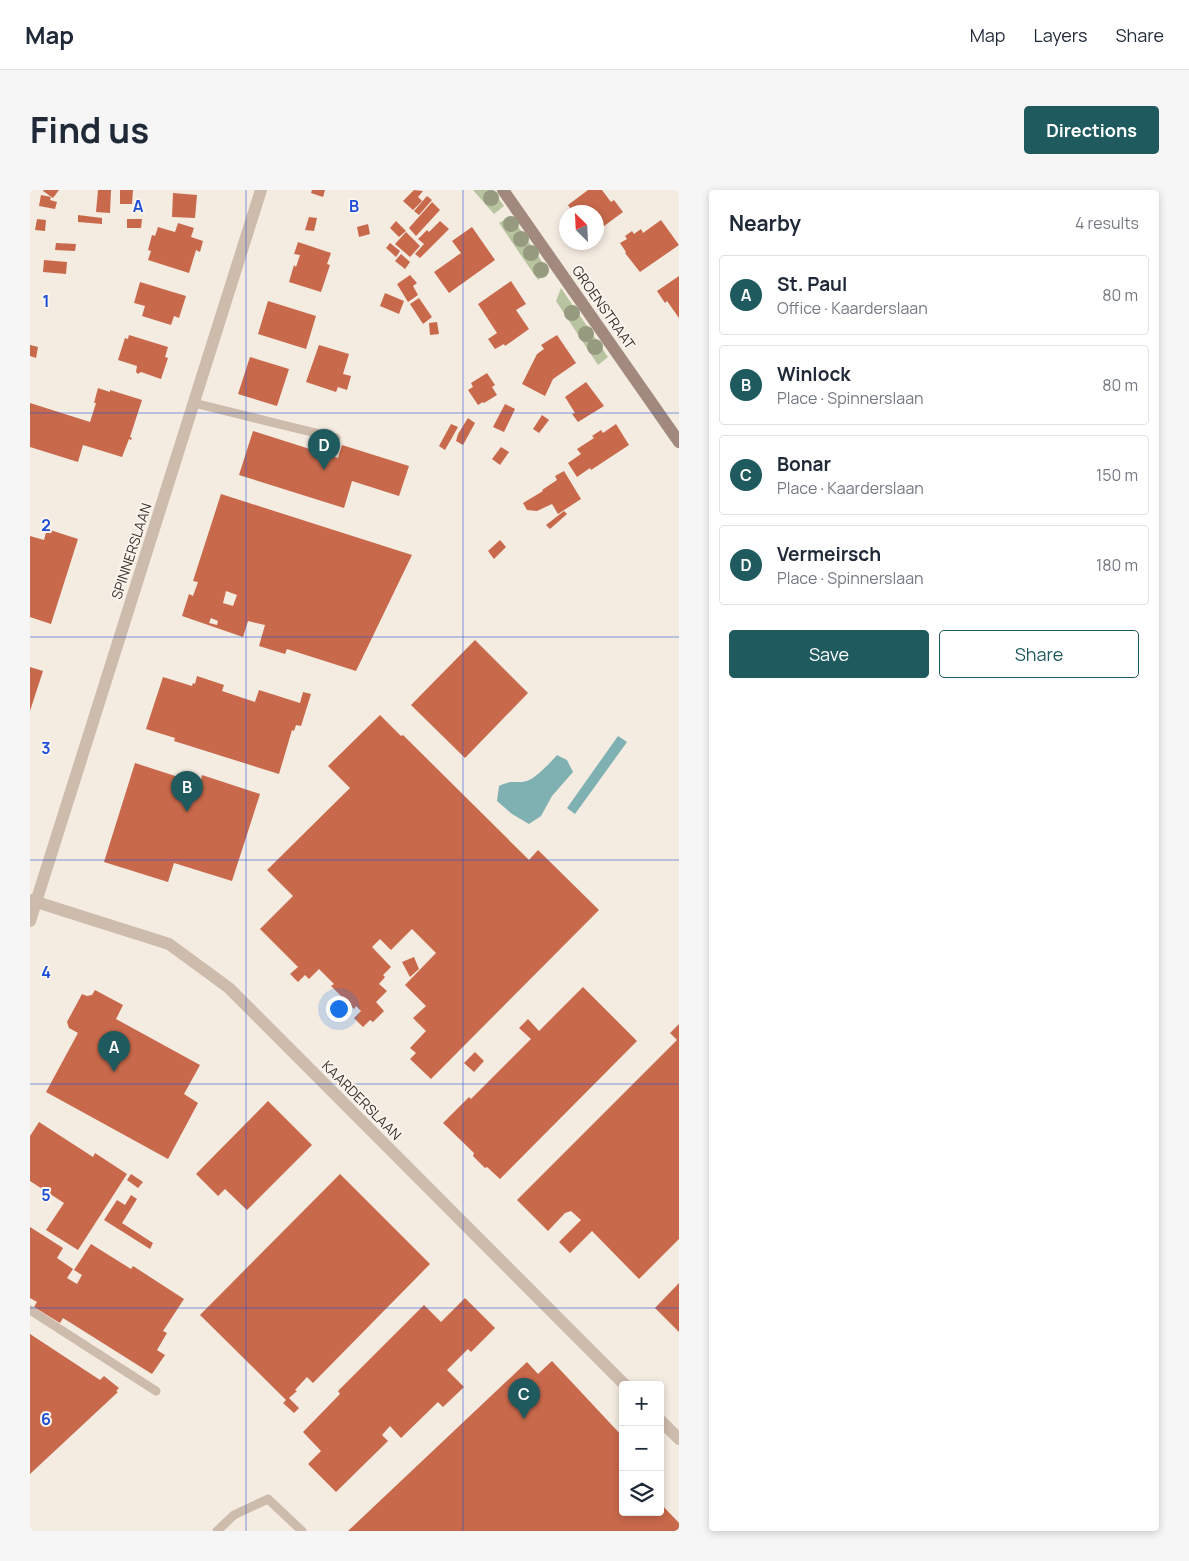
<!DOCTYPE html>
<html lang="en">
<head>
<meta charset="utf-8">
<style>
  body { margin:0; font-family:Manrope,sans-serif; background:#f6f6f7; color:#1f2937 }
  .controls { position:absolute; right:15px; bottom:15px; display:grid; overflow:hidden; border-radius:5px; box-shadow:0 2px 8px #0003 }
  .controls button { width:45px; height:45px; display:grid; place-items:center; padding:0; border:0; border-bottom:1px solid #e0e1e3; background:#fff; color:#1f2937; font:25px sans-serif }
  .compass { position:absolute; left:529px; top:15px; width:45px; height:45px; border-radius:50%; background:#fff; box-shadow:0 2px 8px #0003; rotate:336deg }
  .you { position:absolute; left:308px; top:818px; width:18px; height:18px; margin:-12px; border:4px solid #fff; border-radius:50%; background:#1a73e8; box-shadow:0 0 0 8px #1a73e833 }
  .badge { display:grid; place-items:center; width:32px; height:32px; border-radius:50%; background:#1f5a5e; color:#fff; font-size:16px; font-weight:700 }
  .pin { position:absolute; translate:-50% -41px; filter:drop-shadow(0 1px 2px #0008) }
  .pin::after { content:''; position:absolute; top:26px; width:18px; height:15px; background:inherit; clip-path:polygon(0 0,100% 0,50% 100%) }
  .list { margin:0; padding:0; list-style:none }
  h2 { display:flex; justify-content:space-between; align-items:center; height:65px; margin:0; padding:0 20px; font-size:21px }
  h2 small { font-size:16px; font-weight:400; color:#747a83 }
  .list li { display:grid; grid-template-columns:32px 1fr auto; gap:15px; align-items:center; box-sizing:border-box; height:80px; margin:0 10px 10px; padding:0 10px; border:1px solid #e0e1e3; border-radius:5px }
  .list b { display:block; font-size:19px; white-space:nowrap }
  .list p { margin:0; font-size:16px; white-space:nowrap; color:#747a83 }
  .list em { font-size:16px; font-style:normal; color:#747a83 }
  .actions { display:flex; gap:10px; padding:15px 20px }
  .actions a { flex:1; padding:11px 0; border:1px solid #1f5a5e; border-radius:5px; text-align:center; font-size:18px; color:#1f5a5e }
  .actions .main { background:#1f5a5e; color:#fff }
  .icon { flex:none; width:28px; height:28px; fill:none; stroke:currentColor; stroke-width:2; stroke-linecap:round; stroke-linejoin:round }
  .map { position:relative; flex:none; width:649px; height:1341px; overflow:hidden; border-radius:5px }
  header { display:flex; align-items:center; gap:30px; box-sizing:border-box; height:70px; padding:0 25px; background:#fff; border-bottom:1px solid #e0e1e3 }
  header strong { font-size:24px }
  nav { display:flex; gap:28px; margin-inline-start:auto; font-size:18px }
  .intro { display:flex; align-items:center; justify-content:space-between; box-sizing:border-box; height:120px; padding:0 30px }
  h1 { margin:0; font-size:35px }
  .button { padding:12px 22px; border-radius:5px; background:#1f5a5e; color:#fff; font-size:18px; font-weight:700 }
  main { display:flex; gap:30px; padding:0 30px }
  aside { flex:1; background:#fff; border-radius:5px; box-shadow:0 2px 8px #0003 }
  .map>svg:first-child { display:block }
  .green { fill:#b8c4a0 }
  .water { fill:#7fb0b2 }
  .building { fill:#c8694b; fill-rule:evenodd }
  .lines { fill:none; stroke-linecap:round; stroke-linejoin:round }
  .lane { stroke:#cdbbac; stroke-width:9 }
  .street { stroke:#cdbbac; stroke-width:12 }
  .secondary { stroke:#a18a7d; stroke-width:12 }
  .tree { fill:#969b7f }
  .grid { fill:none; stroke:#1d4ed8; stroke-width:1; stroke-opacity:0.55 }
  .labels { text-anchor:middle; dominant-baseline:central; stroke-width:4; stroke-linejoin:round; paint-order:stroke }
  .street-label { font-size:14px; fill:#3b302b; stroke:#fbf5ee }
  .grid-label { font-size:16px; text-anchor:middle; font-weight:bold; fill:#1d4ed8; stroke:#fbf5ee; stroke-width:4; stroke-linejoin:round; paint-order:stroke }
</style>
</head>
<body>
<header>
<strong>Map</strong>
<nav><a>Map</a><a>Layers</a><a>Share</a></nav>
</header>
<div class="intro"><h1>Find us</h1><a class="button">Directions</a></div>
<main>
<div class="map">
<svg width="649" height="1341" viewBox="0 0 649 1341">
  <rect width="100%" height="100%" fill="#f4ebe1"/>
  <g class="green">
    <polygon points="443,0 462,0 474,16 464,24"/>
    <polygon points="481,26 519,82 508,90 469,33"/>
    <polygon points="531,98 578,167 568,175 526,111"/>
  </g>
  <g class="water">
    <polygon points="588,546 597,552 545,624 537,618"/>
    <path d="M527 565 537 570 543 582 522 606 511 626 499 634 482 624 467 611 469 596C483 589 485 594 497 591 506 588 521 572 527 565Z"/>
  </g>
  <g class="building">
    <polygon points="14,0 29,0 23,8 13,1"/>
    <polygon points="68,0 81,0 80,23 66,22"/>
    <polygon points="90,0 103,0 102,14 90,14"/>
    <polygon points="282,0 295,0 293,7 281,3"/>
    <polygon points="384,0 393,1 388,7 392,11 383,20 373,11"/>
    <polygon points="558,0 572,0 581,12 584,10 593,22 566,42 566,22 543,22 538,15"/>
    <polygon points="143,3 167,5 165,28 142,27"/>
    <polygon points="11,5 21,7 20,10 27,12 25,19 9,16"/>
    <polygon points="397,6 402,10 389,25 384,21"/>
    <polygon points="402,12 410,20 386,46 379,38"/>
    <polygon points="48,25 72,28 72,34 48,32"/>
    <polygon points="279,27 287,28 284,41 275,40"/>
    <polygon points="7,29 16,30 15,41 5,40"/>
    <polygon points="97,29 112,29 111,38 97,38"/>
    <polygon points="631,30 649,55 610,82 595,63 596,62 590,53 597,49 595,46 602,41 604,44 611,39 613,43"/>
    <polygon points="366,31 376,41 369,47 360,38"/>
    <polygon points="410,31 419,39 390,68 385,64 394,54 388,49 397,40 399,42"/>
    <polygon points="148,33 164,38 161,47 173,51 170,62 166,60 159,83 118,70 121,61 118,60 122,45 125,46 128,37 145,42"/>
    <polygon points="338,34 340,44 329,47 327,37"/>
    <polygon points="442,37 465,70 419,103 404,82 431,63 422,51"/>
    <polygon points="376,42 390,56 380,67 365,54"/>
    <polygon points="268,52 301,63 297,74 300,75 291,102 259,92 264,75 266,77 270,65 264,64"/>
    <polygon points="26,53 46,54 45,61 25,60"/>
    <polygon points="360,53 370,61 366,67 356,58"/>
    <polygon points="371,64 380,72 375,79 365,71"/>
    <polygon points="14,70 37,72 36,84 13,82"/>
    <polygon points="380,85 387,93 383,96 388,105 378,112 367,94"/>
    <polygon points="649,86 649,128 637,111 635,113 627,101"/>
    <polygon points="481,91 496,114 486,120 499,139 475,156 474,154 465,159 458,149 467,143 448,114"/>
    <polygon points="110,92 156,106 149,128 144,126 141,135 112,126 115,116 104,113"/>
    <polygon points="355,103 374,111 369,124 350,116"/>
    <polygon points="389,108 402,127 393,134 380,114"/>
    <polygon points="238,111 286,126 276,159 228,144"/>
    <polygon points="407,132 409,144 400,145 399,133"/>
    <polygon points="99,145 138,157 135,167 138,168 131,189 111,182 108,184 106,182 107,176 88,170 95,148 98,149"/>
    <polygon points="527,145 546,173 523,189 515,206 492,194 507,164 514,159 511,155"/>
    <polygon points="0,155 8,157 6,168 0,166"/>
    <polygon points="289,155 319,164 313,184 321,186 317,200 308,197 306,202 276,192"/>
    <polygon points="220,167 259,179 247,216 208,204"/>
    <polygon points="457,183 465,195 462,197 467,205 454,213 453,212 448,215 438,200 443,197 441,193"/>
    <polygon points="556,192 574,216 548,232 542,224 545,223 535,207"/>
    <polygon points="68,198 80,202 80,200 112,210 100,247 102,248 101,250 99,249 92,267 53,255 48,272 0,257 0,213 60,232 66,213 64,213"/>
    <polygon points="475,214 485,219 474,242 463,237"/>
    <polygon points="512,225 519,230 509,243 503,239"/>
    <polygon points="438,228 445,233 433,255 426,251 428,244"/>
    <polygon points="421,234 428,237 415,260 409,256"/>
    <polygon points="586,234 599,255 561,280 560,278 547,287 538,273 551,264 547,259 564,248 562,246 571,240 573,243"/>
    <polygon points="223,241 308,268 312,255 379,276 369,306 322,291 314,318 209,285"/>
    <polygon points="471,257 479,262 470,275 462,269"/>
    <polygon points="534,281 551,309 528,324 522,314 507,321 497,320 493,313 513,301 512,300 527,290 525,286"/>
    <path d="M191 304 382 365 326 481 257 459 255 464 229 456 235 435 218 431 213 447 152 426 159 404 163 406 168 392 163 391ZM196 401 207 405 203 416 193 413ZM181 428 188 431 187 435 179 433Z"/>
    <polygon points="534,321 537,324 520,339 516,335"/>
    <polygon points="17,339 48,349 21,434 0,427 0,346 14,350"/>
    <polygon points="470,350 476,357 464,369 458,361"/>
    <polygon points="445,450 498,503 435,568 381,515"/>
    <polygon points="0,477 13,481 0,521"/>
    <polygon points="167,486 194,495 192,501 225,512 229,500 270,513 273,502 281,504 271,536 266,535 264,541 262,540 249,584 144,551 145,548 116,539 133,487 162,496 163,493 165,494"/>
    <polygon points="350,525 371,546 373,545 495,666 499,670 508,660 569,720 401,889 380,869 386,863 380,858 396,841 383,828 396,816 375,795 406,763 382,739 361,760 350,749 342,757 361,777 353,785 355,787 349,794 357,801 346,812 354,821 343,832 340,830 333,837 324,828 331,821 326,816 324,819 301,796 304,794 289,779 279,789 275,785 268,792 260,784 268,777 230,739 263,706 237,680 320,598 298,576"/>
    <polygon points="105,573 170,594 172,585 230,604 202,691 144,673 138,692 74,672"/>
    <polygon points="384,767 389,779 380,787 372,772"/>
    <polygon points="553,797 607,851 470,989 457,977 455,978 443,966 444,963 413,933 439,907 441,909 501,849 489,838 498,829 509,841"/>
    <polygon points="65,800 93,815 86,829 170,875 154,904 168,913 138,969 16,902 48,843 39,838 37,832 52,804 57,806 62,805"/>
    <polygon points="649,834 649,1049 609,1089 562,1041 540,1063 529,1052 551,1030 541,1021 535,1023 518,1041 487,1010 647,850 640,843"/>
    <polygon points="445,862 454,871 444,882 434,873"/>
    <polygon points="238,911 282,955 217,1020 195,999 188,1006 166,984"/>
    <polygon points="9,932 63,967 65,963 97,984 48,1060 16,1040 34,1013 0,991 0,946"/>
    <polygon points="101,984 113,992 108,998 97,990"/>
    <polygon points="310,984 400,1074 283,1193 277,1187 265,1200 267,1201 259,1208 269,1218 264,1223 253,1213 256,1210 170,1125"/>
    <polygon points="101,1005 107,1009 92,1033 123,1053 120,1059 74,1030 87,1010 95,1015"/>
    <polygon points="0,1037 33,1058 27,1068 43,1079 37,1088 47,1094 52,1085 44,1080 61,1054 101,1079 103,1076 154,1109 133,1141 137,1143 127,1160 135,1165 122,1184 33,1128 30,1133 4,1117 7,1112 0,1108"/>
    <polygon points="649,1093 649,1142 625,1118"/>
    <polygon points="435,1108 465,1138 441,1162 438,1159 417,1180 434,1197 413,1217 408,1212 371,1248 360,1236 352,1245 358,1251 306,1302 278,1274 291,1261 273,1242 310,1204 308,1201 394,1115 411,1132"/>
    <polygon points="0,1144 70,1190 74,1186 89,1198 86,1201 88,1202 0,1284"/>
    <polygon points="522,1171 593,1247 593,1322 630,1322 630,1313 649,1333 649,1341 318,1341 497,1172 508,1184"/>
  </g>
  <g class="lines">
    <g class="lane">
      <polyline points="164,213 306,248"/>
      <polyline points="0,1120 126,1201"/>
      <polyline points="187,1341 204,1325 238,1309 272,1341"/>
    </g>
    <g class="street">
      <polyline points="0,710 139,754 199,798 595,1195"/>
      <polyline points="0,731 231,0"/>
      <polyline points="630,1230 649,1249"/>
    </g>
    <polyline class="secondary" points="473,0 649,252"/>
  </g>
  <g class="tree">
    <circle cx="461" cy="8" r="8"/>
    <circle cx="481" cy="34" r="8"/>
    <circle cx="491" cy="49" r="8"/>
    <circle cx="501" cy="63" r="8"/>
    <circle cx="511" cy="80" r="8"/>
    <circle cx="542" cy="123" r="8"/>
    <circle cx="556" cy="144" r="8"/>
    <circle cx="565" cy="157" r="8"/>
  </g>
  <path class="grid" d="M216 0V1341M433 0V1341M0 223H649M0 447H649M0 670H649M0 894H649M0 1118H649"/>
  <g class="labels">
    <g class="street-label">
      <text transform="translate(574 117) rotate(55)">GROENSTRAAT</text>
      <text transform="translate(101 361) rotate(-72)">SPINNERSLAAN</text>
      <text transform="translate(332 910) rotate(45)">KAARDERSLAAN</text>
    </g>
  </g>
  <g class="grid-label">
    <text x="108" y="22">A</text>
    <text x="324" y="22">B</text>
    <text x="16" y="117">1</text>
    <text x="16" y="341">2</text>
    <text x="16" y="564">3</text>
    <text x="16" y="788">4</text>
    <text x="16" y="1011">5</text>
    <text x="16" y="1235">6</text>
  </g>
</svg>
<div class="controls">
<button>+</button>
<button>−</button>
<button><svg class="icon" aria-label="layers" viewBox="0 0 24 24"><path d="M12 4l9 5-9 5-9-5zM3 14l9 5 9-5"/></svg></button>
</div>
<svg class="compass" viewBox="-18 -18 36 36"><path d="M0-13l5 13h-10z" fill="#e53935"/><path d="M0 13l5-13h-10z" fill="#747a83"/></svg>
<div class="you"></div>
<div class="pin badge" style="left:84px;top:882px">A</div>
<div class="pin badge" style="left:157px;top:622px">B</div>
<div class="pin badge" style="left:494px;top:1229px">C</div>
<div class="pin badge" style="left:294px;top:280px">D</div>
</div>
<aside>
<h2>Nearby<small>4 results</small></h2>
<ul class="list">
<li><span class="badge">A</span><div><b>St. Paul</b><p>Office · Kaarderslaan</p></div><em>80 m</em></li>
<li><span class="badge">B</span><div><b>Winlock</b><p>Place · Spinnerslaan</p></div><em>80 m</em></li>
<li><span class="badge">C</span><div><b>Bonar</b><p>Place · Kaarderslaan</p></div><em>150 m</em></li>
<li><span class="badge">D</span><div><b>Vermeirsch</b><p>Place · Spinnerslaan</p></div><em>180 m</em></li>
</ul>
<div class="actions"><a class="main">Save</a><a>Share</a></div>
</aside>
</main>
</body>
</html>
